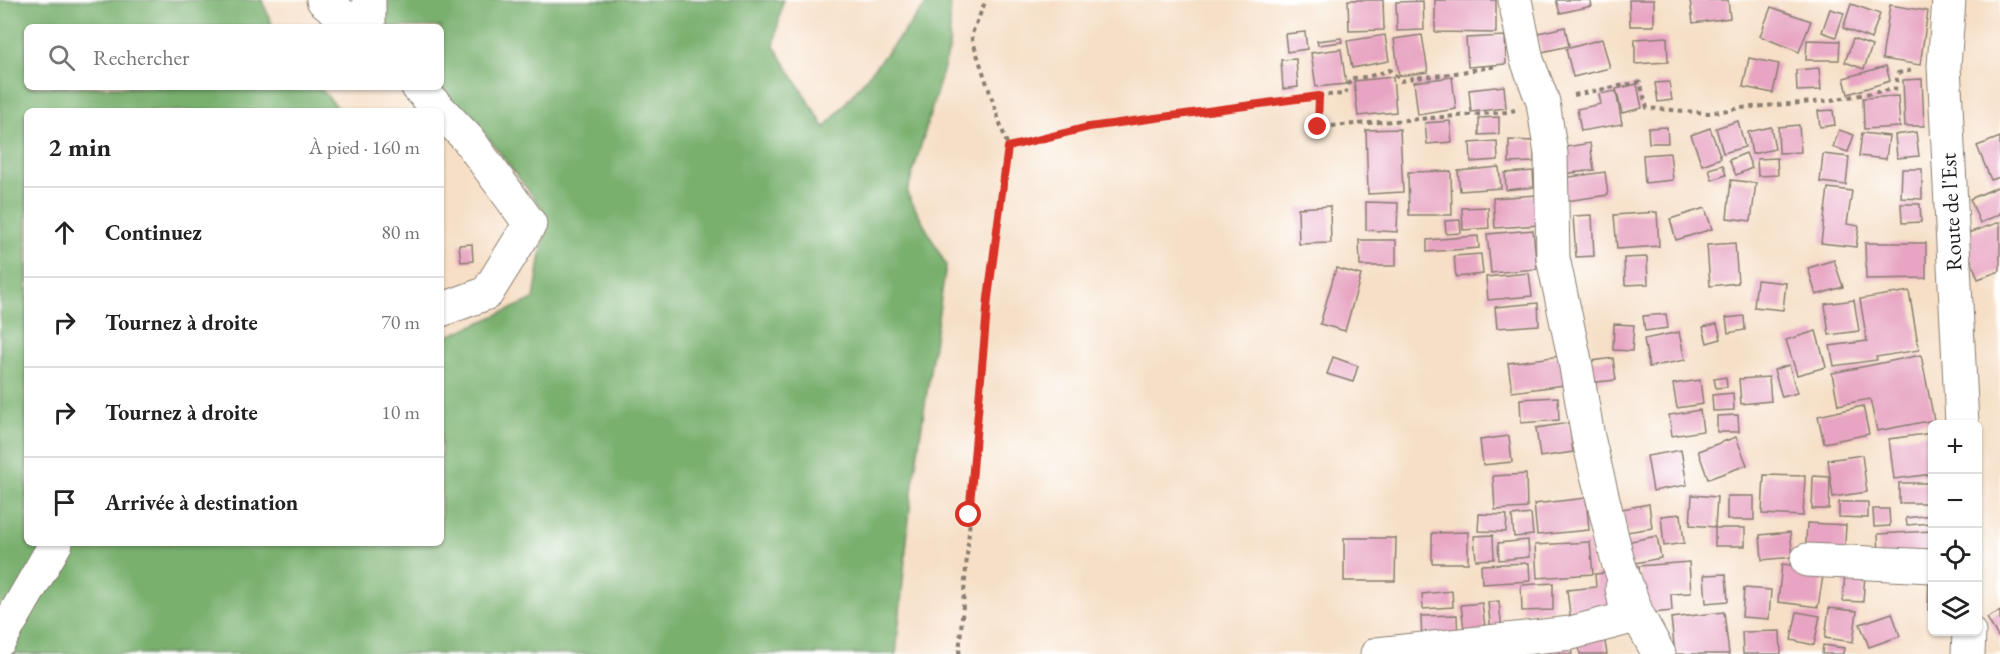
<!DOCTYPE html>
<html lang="fr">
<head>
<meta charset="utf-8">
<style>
  body { margin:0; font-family:"EB Garamond",serif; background:#f2f2f2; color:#222 }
  .controls { position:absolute; right:18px; bottom:18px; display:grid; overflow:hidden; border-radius:9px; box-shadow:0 2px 4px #0004 }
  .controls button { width:54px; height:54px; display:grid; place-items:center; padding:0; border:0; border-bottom:2px solid #e0e0e0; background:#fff; color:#222; font:30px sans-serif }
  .stop { position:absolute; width:18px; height:18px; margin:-14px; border:4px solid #d93025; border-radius:50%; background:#fff }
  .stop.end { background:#d93025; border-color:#fff; box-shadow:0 2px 6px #0008 }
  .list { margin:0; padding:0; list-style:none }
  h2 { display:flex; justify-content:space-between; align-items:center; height:78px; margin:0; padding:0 24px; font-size:26px }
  h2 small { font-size:20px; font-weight:400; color:#767676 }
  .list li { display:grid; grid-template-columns:39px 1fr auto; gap:18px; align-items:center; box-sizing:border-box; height:90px; padding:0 24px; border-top:2px solid #e0e0e0 }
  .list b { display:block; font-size:22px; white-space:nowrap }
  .list em { font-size:20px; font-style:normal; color:#767676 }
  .icon { flex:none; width:33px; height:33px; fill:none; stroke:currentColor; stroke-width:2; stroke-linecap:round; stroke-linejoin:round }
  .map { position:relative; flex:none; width:2000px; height:654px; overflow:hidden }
  .search { position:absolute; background:#fff; box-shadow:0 2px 4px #0004; left:24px; top:24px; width:420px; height:66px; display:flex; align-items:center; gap:15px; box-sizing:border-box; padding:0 21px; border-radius:9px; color:#767676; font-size:22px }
  .panel { position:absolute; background:#fff; box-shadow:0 2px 4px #0004; left:24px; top:108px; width:420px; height:438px; border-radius:9px }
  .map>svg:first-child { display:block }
  .forest { fill:#79b06e; stroke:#4a6645; stroke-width:1.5 }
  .building { fill:#e8a5c3 }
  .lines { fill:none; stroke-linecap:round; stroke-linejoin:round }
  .minor-casing { stroke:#897e71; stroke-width:35 }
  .major-casing { stroke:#897e71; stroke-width:35 }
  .path { stroke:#897e71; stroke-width:4; stroke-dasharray:4.5 4.5; stroke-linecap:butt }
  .minor { stroke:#fff; stroke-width:33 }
  .major { stroke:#fff; stroke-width:33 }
  .route { stroke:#d93025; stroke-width:8 }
  .labels { text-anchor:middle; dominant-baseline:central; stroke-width:4.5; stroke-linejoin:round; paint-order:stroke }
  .street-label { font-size:22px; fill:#1c1c1c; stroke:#fff }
</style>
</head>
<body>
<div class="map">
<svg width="2000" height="654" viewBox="0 0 2000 654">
  <rect width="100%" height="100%" fill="#fff"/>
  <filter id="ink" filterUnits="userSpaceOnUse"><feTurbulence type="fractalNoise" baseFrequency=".0167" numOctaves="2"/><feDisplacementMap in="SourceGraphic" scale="12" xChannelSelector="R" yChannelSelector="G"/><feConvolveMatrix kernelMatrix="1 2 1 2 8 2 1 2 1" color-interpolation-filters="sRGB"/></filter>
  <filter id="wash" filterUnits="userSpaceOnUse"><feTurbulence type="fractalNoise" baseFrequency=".008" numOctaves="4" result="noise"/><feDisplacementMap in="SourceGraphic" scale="24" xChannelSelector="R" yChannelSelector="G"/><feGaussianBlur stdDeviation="1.35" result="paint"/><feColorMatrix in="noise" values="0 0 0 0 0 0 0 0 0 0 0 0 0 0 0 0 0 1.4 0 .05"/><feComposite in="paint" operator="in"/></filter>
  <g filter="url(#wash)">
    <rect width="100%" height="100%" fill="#f6dfc6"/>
    <polygon class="forest" points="0,0 262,0 273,27 27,27 27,87 319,87 341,111 27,111 27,543 441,543 441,339 534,299 547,215 486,135 437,87 441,87 441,27 376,27 349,0 783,0 774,46 825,128 930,0 951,0 949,50 907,193 946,265 911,498 896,654 0,654"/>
    <g id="blocks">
      <g class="building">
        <polygon points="1348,0 1383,0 1384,30 1349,31"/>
        <polygon points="1435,0 1496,0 1496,33 1435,32"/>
        <polygon points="1556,0 1590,0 1592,6 1560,13"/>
        <polygon points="1629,0 1654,0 1654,26 1630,26"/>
        <polygon points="1690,0 1728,0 1730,18 1693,23"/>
        <polygon points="1423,1 1424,30 1397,31 1396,2"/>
        <polygon points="1851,4 1880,14 1871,39 1843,28"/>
        <polygon points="1890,5 1928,11 1920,65 1882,59"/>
        <polygon points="1771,7 1811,21 1799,52 1760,36"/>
        <polygon points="1830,9 1844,13 1836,37 1822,32"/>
        <polygon points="1565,27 1569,46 1542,52 1538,33"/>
        <polygon points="1305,32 1307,49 1287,52 1285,34"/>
        <polygon points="1385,35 1389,61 1352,68 1347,41"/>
        <polygon points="1422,35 1428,72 1399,76 1394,39"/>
        <polygon points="1505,36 1506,64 1468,67 1466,38"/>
        <polygon points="1667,37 1668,62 1635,64 1635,39"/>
        <polygon points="1341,38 1342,42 1318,45 1317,41"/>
        <polygon points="1602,39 1610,68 1573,77 1566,49"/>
        <polygon points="1853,39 1872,46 1864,69 1845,62"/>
        <polygon points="1807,40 1840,41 1839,60 1806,60"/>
        <polygon points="1341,49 1346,84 1316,87 1311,53"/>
        <polygon points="1749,58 1779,64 1773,93 1743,87"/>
        <polygon points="1296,59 1298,87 1283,89 1281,60"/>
        <polygon points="1886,66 1890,81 1848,94 1844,78"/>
        <polygon points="1819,68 1821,90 1797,91 1796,70"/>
        <polygon points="1393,77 1396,112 1358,116 1354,81"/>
        <polygon points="1452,77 1456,109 1418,115 1414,82"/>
        <polygon points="1922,79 1924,126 1905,126 1903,80"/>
        <polygon points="1669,82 1672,100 1658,102 1655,83"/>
        <polygon points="1637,84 1642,108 1622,113 1616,89"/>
        <polygon points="1504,86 1506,108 1471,112 1469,90"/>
        <polygon points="1616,91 1622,124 1581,131 1577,109 1601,104 1599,94"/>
        <polygon points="1898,96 1900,127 1864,129 1863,98"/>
        <polygon points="1833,110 1835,125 1820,127 1818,111"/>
        <polygon points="1499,117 1499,134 1479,135 1479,118"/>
        <polygon points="1450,121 1452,142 1427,144 1425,123"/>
        <polygon points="1738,121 1745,147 1723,153 1716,128"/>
        <polygon points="1799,125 1801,152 1779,153 1778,127"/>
        <polygon points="1667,127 1668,143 1649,143 1648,128"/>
        <polygon points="1771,127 1775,149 1752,154 1748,132"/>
        <polygon points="1710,128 1721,158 1702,165 1691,135"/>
        <polygon points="1400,129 1403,192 1368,194 1366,130"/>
        <polygon points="1839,130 1854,135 1848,152 1833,147"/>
        <polygon points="1916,132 1919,156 1897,158 1895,135"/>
        <polygon points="1862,133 1889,136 1886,159 1859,156"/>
        <polygon points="2000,137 2000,177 1991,180 1977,146"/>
        <polygon points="1509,140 1534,141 1534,162 1509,163"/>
        <polygon points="1497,141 1498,160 1471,162 1470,143"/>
        <polygon points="1590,143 1594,170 1564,174 1560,148"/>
        <polygon points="1670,153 1673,180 1645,183 1643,155"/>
        <polygon points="1746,153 1752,168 1736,175 1729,160"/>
        <polygon points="1823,154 1849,157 1846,185 1820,182"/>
        <polygon points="1777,158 1778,175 1758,176 1757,159"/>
        <polygon points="1723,165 1726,175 1712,180 1709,169"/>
        <polygon points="1499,167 1501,188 1460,191 1458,171"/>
        <polygon points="1902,169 1922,169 1922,199 1901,198"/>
        <polygon points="1451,171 1452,215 1409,215 1408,172"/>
        <polygon points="1533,171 1534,187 1506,190 1505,173"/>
        <polygon points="1605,172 1608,195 1566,201 1563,178"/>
        <polygon points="1731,180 1756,183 1751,221 1727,218"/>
        <polygon points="2000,186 2000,214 1980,223 1970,199"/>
        <polygon points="1828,188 1852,191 1847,224 1859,226 1856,247 1821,243"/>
        <polygon points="1537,195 1540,225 1495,228 1493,198"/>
        <polygon points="1366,202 1398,203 1397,232 1366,230"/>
        <polygon points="1901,204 1920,204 1921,222 1902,223"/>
        <polygon points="1330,206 1331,243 1299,244 1298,208"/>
        <polygon points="1488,207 1489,228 1463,230 1462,208"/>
        <polygon points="1705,208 1712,229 1676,240 1670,219"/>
        <polygon points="1657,212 1659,246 1617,249 1614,215"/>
        <polygon points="1592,215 1594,256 1576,257 1573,216"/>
        <polygon points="1460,220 1461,233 1446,234 1445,221"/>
        <polygon points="2000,222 2000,271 1978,279 1962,235"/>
        <polygon points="1533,230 1537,269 1491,273 1487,234"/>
        <polygon points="1478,236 1479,248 1427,252 1427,240"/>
        <polygon points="1359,240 1396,240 1396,266 1360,266"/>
        <polygon points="1735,243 1738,283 1710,286 1707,245"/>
        <polygon points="1865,243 1926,243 1926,278 1866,279"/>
        <polygon points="472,244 473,261 461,262 459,245"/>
        <polygon points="1481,254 1483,274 1456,277 1454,256"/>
        <polygon points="1647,257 1648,284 1625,285 1624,258"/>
        <polygon points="1834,260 1843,287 1816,295 1808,268"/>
        <polygon points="1336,268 1361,275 1345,331 1320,324"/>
        <polygon points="1529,273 1532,296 1488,300 1486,277"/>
        <polygon points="1757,280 1786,283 1783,310 1754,307"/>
        <polygon points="1909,291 1919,350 1876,357 1877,360 1834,366 1830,346 1867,341 1860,299"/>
        <polygon points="1854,300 1859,331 1829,335 1825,304"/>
        <polygon points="1538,303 1539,325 1497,328 1495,307"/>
        <polygon points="1666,314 1668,328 1645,331 1643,316"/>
        <polygon points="1744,316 1745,330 1728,333 1726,318"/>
        <polygon points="1614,324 1634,325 1632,351 1613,350"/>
        <polygon points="1717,324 1721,339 1707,343 1703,327"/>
        <polygon points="1816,331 1826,367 1797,375 1786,340"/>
        <polygon points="1679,332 1685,360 1649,367 1644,339"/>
        <polygon points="1568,355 1572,384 1512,392 1508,363"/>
        <polygon points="1921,355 1934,420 1877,431 1870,399 1838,405 1832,373"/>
        <polygon points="1333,357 1358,366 1353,382 1327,374"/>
        <polygon points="1613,358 1616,380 1587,383 1584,362"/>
        <polygon points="1789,365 1797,393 1782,397 1774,370"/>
        <polygon points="1726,377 1727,387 1716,388 1714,379"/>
        <polygon points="1769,377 1771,401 1741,404 1739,379"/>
        <polygon points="1700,380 1703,404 1677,408 1673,384"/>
        <polygon points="1733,393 1734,410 1713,411 1712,395"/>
        <polygon points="1558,397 1559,420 1521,423 1520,399"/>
        <polygon points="1863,406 1869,434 1824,443 1818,416"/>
        <polygon points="1700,410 1703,431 1672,436 1669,415"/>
        <polygon points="1738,415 1739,432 1717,432 1717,416"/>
        <polygon points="1569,423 1573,452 1540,457 1536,428"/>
        <polygon points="1932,433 1932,474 1894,479 1889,439"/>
        <polygon points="1509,436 1512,462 1483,465 1480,440"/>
        <polygon points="1736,437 1747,465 1708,479 1698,451"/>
        <polygon points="1681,450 1687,485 1653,491 1647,456"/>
        <polygon points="1862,455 1867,492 1833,497 1828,460"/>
        <polygon points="1526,474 1527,508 1495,510 1493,476"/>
        <polygon points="1764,475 1805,476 1803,516 1762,514"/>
        <polygon points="1813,476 1830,477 1829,509 1812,509"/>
        <rect x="1899" y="483" width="32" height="20"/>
        <polygon points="1692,495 1717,497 1715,527 1690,525"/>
        <rect x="1727" y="496" width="27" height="24"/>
        <polygon points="1586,498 1589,530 1537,535 1534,504"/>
        <polygon points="1839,502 1868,502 1868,518 1839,517"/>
        <polygon points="1649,504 1652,528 1627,532 1622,509"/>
        <polygon points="1873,509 1889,509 1890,526 1874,527"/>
        <polygon points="1479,514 1507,515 1506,532 1478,531"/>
        <polygon points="1531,514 1533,535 1514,537 1512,516"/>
        <polygon points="1681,514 1684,543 1664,546 1661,516"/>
        <polygon points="1932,515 1932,523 1907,525 1906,518"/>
        <polygon points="1807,523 1846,525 1844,561 1805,560"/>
        <rect x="1715" y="528" width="30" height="18"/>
        <polygon points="1932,531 1932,556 1879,558 1878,534"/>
        <polygon points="1468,532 1468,563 1432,563 1432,533"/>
        <polygon points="1790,532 1793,557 1762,560 1760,535"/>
        <polygon points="1493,535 1494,559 1476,560 1474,536"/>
        <polygon points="1657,536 1661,558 1625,565 1621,543"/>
        <polygon points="1344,538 1396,538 1395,581 1344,581"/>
        <polygon points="1528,540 1529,557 1499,560 1498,543"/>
        <polygon points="1590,542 1593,574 1537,578 1535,545"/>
        <polygon points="1689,562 1691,593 1671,594 1672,611 1643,614 1639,566"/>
        <polygon points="1529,563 1530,581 1482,584 1481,565"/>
        <polygon points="1782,564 1824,569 1818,607 1778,602"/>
        <polygon points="1615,572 1619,617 1571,622 1567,590 1596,587 1595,574"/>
        <polygon points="1845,573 1865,574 1863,602 1843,601"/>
        <polygon points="1726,574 1728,601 1706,603 1704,575"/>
        <polygon points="1929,574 1932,574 1932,610 1928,610"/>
        <polygon points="1553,583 1553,610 1522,611 1521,585"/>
        <polygon points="1744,588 1771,590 1769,619 1742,617"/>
        <polygon points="1452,591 1453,607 1423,609 1422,594"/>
        <polygon points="1499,601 1502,631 1491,633 1488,602"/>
        <polygon points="1482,603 1486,635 1465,637 1461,605"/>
        <polygon points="1829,608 1857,611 1853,642 1825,638"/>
        <polygon points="2000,611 2000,640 1987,618"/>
        <polygon points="1724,612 1729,654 1675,654 1671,618"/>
        <polygon points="1797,612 1820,616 1814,645 1791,640"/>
        <polygon points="1892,613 1900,636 1869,647 1860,624"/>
        <polygon points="1457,615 1458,643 1422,645 1421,616"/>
        <polygon points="1780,631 1781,654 1743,654 1742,632"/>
        <polygon points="1604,636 1607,654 1580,654 1578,639"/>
        <polygon points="1570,642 1572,654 1530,654 1529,649"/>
        <polygon points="1823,645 1844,648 1843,654 1822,654"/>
      </g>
    </g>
  </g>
  <g filter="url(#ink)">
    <use href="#blocks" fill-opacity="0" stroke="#897e71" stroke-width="1.5"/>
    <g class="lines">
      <g class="minor-casing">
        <g id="minor">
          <polyline points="323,0 357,27"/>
          <polyline points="1515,0 1527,60 1543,102 1551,154 1553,258 1575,361 1588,437 1618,562 1637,614 1659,654"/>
          <polyline points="369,27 369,0"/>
          <polyline points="418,87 468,139 530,224 487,293 441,310"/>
          <polyline points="1807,560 1932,566"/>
          <polyline points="0,640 56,543"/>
          <polyline points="1377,654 1571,633 1628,618 1622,588"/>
        </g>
      </g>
      <g class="major-casing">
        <g id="major">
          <polyline points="1949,0 1944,66 1962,424"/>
          <polyline points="1968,654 1969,632"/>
        </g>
      </g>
      <g class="path">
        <polyline points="1574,95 1640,82 1647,108 1708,113 1741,108 1825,101 1895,89 1898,73 1914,70"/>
        <polyline points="1319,96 1318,127 1507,112 1515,110"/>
        <polyline points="1008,147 1089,127 1325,95 1345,94 1351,78 1367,77 1390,70 1401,81 1413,78 1444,75 1497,66"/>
        <polyline points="959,654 988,298 1008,147 971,36 986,0"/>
      </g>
      <use href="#minor" class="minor"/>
      <use href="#major" class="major"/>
    </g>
  </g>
  <g class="lines" filter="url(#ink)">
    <polyline class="route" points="969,515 988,298 1008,147 1089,127 1319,96 1318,127"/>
  </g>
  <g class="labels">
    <g class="street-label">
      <text transform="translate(1951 212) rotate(-93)">Route de l'Est</text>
    </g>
  </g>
</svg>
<div class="controls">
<button>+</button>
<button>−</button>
<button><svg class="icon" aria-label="locate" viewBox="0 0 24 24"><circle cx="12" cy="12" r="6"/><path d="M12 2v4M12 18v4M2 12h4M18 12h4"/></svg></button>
<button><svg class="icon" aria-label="layers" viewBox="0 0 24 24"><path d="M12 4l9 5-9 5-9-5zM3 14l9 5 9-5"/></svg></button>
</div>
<div class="stop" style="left:969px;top:515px"></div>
<div class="stop end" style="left:1318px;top:127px"></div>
<div class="search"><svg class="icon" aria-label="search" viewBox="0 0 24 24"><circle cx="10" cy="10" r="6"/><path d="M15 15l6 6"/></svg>Rechercher</div>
<section class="panel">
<h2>2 min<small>À pied · 160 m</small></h2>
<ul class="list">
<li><svg class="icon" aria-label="ahead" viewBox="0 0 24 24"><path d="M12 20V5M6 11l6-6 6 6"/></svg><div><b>Continuez</b></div><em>80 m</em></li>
<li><svg class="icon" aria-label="right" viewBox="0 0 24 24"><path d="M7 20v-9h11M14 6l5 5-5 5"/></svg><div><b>Tournez à droite</b></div><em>70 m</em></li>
<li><svg class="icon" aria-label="right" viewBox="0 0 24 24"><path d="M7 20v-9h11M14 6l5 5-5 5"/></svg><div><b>Tournez à droite</b></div><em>10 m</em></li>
<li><svg class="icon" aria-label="arrive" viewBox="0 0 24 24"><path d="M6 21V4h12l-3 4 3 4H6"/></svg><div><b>Arrivée à destination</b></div></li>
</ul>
</section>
</div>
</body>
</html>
